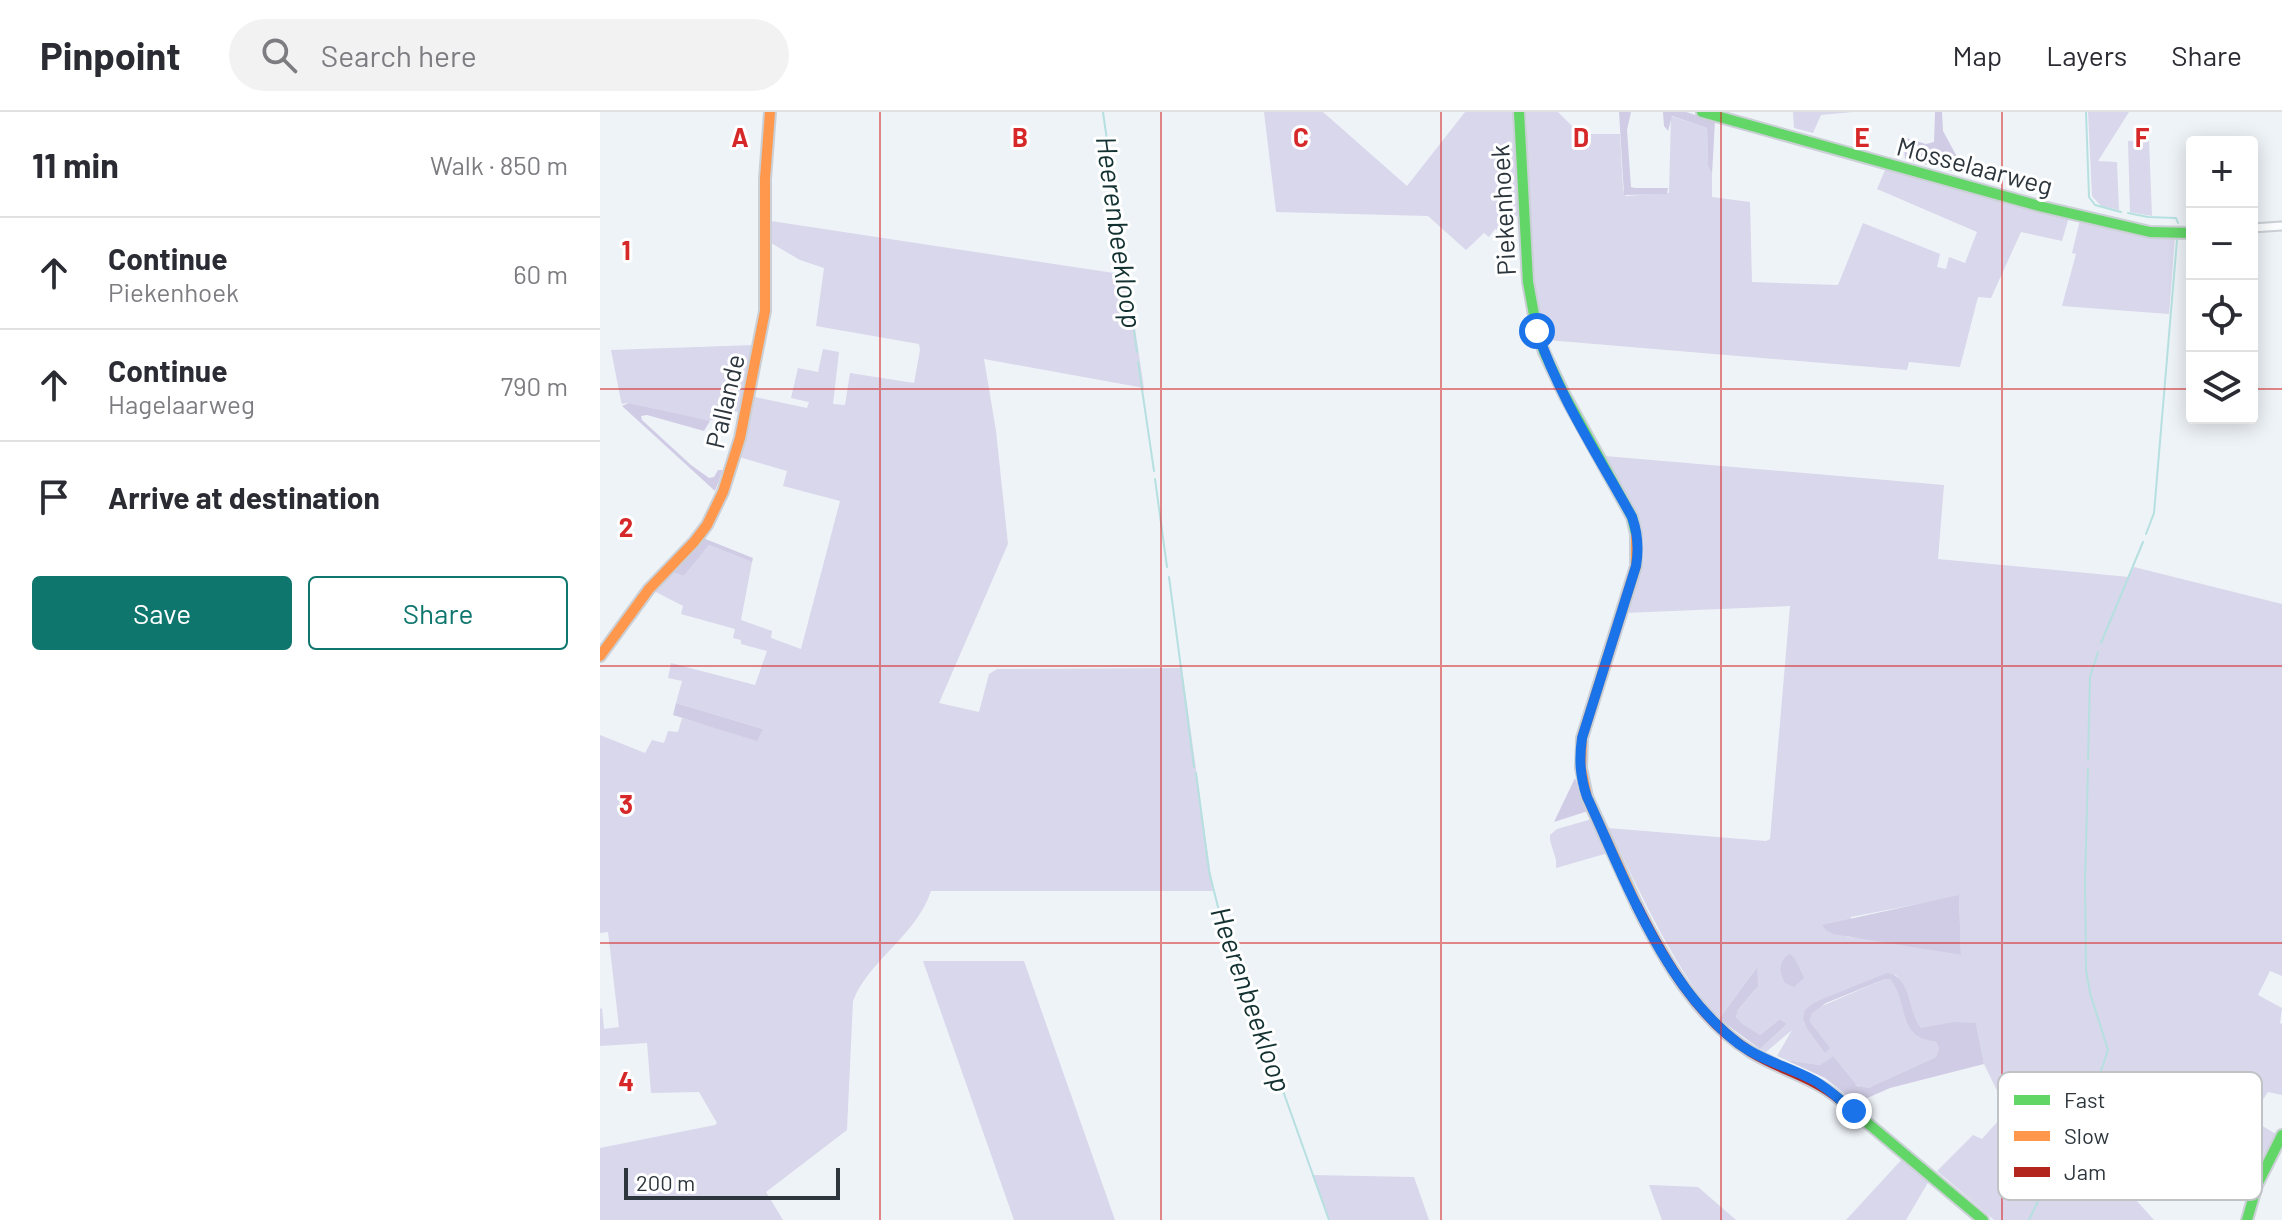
<!DOCTYPE html>
<html lang="en">
<head>
<meta charset="utf-8">
<style>
  body { margin:0; font-family:Barlow,sans-serif; background:#f2f2f3; color:#2b2b33 }
  .controls { position:absolute; right:24px; top:24px; display:grid; overflow:hidden; border-radius:8px; box-shadow:0 4px 20px #0003 }
  .controls button { width:72px; height:72px; display:grid; place-items:center; padding:0; border:0; border-bottom:2px solid #e1e1e2; background:#fff; color:#2b2b33; font:40px sans-serif }
  .scale { position:absolute; left:24px; bottom:20px; width:216px; box-sizing:border-box; padding-left:8px; border:4px solid #2d363d; border-top:0; font-size:22px; line-height:28px; white-space:nowrap; color:#2d363d; -webkit-text-stroke:6px #fff; paint-order:stroke }
  .stop { position:absolute; width:24px; height:24px; margin:-18px; border:6px solid #1a73e8; border-radius:50%; background:#fff }
  .stop.end { background:#1a73e8; border-color:#fff; box-shadow:0 2px 8px #0008 }
  .list { margin:0; padding:0; list-style:none }
  h2 { display:flex; justify-content:space-between; align-items:center; height:104px; margin:0; padding:0 32px; font-size:34px }
  h2 small { font-size:26px; font-weight:400; color:#7c7c81 }
  .list li { display:grid; grid-template-columns:52px 1fr auto; gap:24px; align-items:center; box-sizing:border-box; height:112px; padding:0 32px; border-top:2px solid #e1e1e2 }
  .list b { display:block; font-size:30px; white-space:nowrap }
  .list p { margin:0; font-size:26px; white-space:nowrap; color:#7c7c81 }
  .list em { font-size:26px; font-style:normal; color:#7c7c81 }
  .actions { display:flex; gap:16px; padding:24px 32px }
  .actions a { flex:1; padding:18px 0; border:2px solid #0f766e; border-radius:8px; text-align:center; font-size:28px; color:#0f766e }
  .actions .main { background:#0f766e; color:#fff }
  .icon { flex:none; width:44px; height:44px; fill:none; stroke:currentColor; stroke-width:2; stroke-linecap:round; stroke-linejoin:round }
  .map { position:relative; flex:none; width:1682px; height:1108px; overflow:hidden }
  header { display:flex; align-items:center; gap:48px; box-sizing:border-box; height:112px; padding:0 40px; background:#fff; border-bottom:2px solid #e1e1e2 }
  header strong { font-size:38px }
  nav { display:flex; gap:44px; margin-inline-start:auto; font-size:28px }
  .search { width:560px; height:72px; background:#f2f2f3; display:flex; align-items:center; gap:20px; box-sizing:border-box; padding:0 28px; border-radius:44px; color:#7c7c81; font-size:30px }
  main { display:flex }
  aside { flex:1; background:#fff }
  .map>svg:first-child { display:block }
  .green { fill:#d9d7eb; fill-rule:evenodd }
  .forest { fill:#d0cce5 }
  .lines { fill:none; stroke-linecap:round; stroke-linejoin:round }
  .stream { stroke:#b6e0e0; stroke-width:2 }
  .street-casing { stroke:#cad0d5; stroke-width:11 }
  .fast-casing { stroke:#cad0d5; stroke-width:14 }
  .slow-casing { stroke:#cad0d5; stroke-width:14 }
  .jam-casing { stroke:#cad0d5; stroke-width:14 }
  .street { stroke:#fcfdfe; stroke-width:7 }
  .fast { stroke:#63d668; stroke-width:10 }
  .slow { stroke:#ff974d; stroke-width:10 }
  .jam { stroke:#b3261e; stroke-width:10 }
  .route { stroke:#1a73e8; stroke-width:10 }
  .grid { fill:none; stroke:#d62828; stroke-width:2; stroke-opacity:0.55 }
  .labels { text-anchor:middle; dominant-baseline:central; stroke-width:6; stroke-linejoin:round; paint-order:stroke }
  .street-label { font-size:26px; fill:#2d363d; stroke:#fff }
  .water-label { font-size:28px; font-style:italic; fill:#133131; stroke:#fff }
  .key { fill:#fff; stroke:#c0c3c5; stroke-width:2 }
  .key-label { font-size:22px; fill:#2d363d }
  .grid-label { font-size:26px; text-anchor:middle; font-weight:bold; fill:#d62828; stroke:#fff; stroke-width:6; stroke-linejoin:round; paint-order:stroke }
</style>
</head>
<body>
<header>
<strong>Pinpoint</strong>
<div class="search"><svg class="icon" aria-label="search" viewBox="0 0 24 24"><circle cx="10" cy="10" r="6"/><path d="M15 15l6 6"/></svg>Search here</div>
<nav><a>Map</a><a>Layers</a><a>Share</a></nav>
</header>
<main>
<aside>
<h2>11 min<small>Walk · 850 m</small></h2>
<ul class="list">
<li><svg class="icon" aria-label="ahead" viewBox="0 0 24 24"><path d="M12 20V5M6 11l6-6 6 6"/></svg><div><b>Continue</b><p>Piekenhoek</p></div><em>60 m</em></li>
<li><svg class="icon" aria-label="ahead" viewBox="0 0 24 24"><path d="M12 20V5M6 11l6-6 6 6"/></svg><div><b>Continue</b><p>Hagelaarweg</p></div><em>790 m</em></li>
<li><svg class="icon" aria-label="arrive" viewBox="0 0 24 24"><path d="M6 21V4h12l-3 4 3 4H6"/></svg><div><b>Arrive at destination</b></div></li>
</ul>
<div class="actions"><a class="main">Save</a><a>Share</a></div>
</aside>
<div class="map">
<svg width="1682" height="1108" viewBox="0 0 1682 1108">
  <rect width="100%" height="100%" fill="#eef3f8"/>
  <g class="green">
    <polygon points="664,0 723,0 807,74 865,0 915,0 918,103 897,118 895,117 889,125 884,121 866,138 828,104 676,100"/>
    <polygon points="926,0 958,0 980,22 1020,22 1023,78 1026,84 1069,81 1071,4 1107,16 1108,54 1112,62 1112,85 1150,90 1152,170 1238,173 1263,111 1340,142 1337,155 1346,157 1349,145 1365,151 1377,120 1277,77 1285,58 1469,105 1462,129 1421,120 1391,186 1378,185 1360,255 1309,250 1307,258 947,228 938,206 931,161"/>
    <polygon points="1193,0 1253,0 1221,3 1213,21 1194,16"/>
    <polygon points="1488,0 1529,0 1498,49 1517,50 1519,98 1501,94 1492,84"/>
    <polygon points="1549,28 1552,104 1530,100 1528,30 1528,29"/>
    <polygon points="1480,108 1546,124 1575,125 1569,202 1462,194 1476,142 1472,141"/>
    <path d="M171 109 527 163 544 276 384 247 396 319 408 432 339 591 379 600 389 562 397 557 582 556 613 779H331C316 824 269 848 253 889L247 1018 166 1080 183 1108H0V1036L115 1013 117 1011 99 980 51 981 47 931 0 934V897L2 896 4 917 19 915 8 820 0 821V623L45 641 52 628 64 631 68 619 78 620 82 606 107 613 163 617 76 591 82 569 68 566 71 551 155 573 167 539 141 532V528L133 526 135 517 81 502 83 494 54 479 71 460 84 464 109 433 152 450 141 508 172 519 171 526 201 537 240 389 183 374 187 359 139 345 155 285 207 296 209 290 191 286 198 256 218 260 223 237 239 240 233 292 245 293 250 261 314 271 320 238 319 232 216 214 224 156 200 148 171 131Z"/>
    <path d="M154 233 140 300C118 298 123 307 107 309L29 291 22 292 21 289 11 238Z"/>
    <path d="M1005 344 1344 373 1338 447 1529 465 1534 455 1682 492V864L1670 859 1658 883 1682 896 1680 911 1682 912V983L1668 980 1662 989 1659 988 1649 1006 1676 1022 1664 1044 1640 1031 1644 1022 1626 1013 1611 1042 1556 1013 1526 1077 1554 1108H1394L1337 1059 1373 1023 1382 1027 1407 999 1384 952 1376 911H1354L1321 917C1308 901 1310 877 1296 863L1215 890 1203 907 1206 915 1216 920 1210 910 1212 901 1215 897 1285 867H1290L1297 876 1313 921 1336 930 1339 936 1336 945 1268 976C1251 976 1242 958 1233 944L1220 953 1186 948 1177 944 1192 918 1166 940 1160 937 1187 912 1180 907 1160 923 1143 912 1136 905 1138 898 1155 878 1156 856 1119 907 1113 902C1068 844 1041 781 1008 716L1166 729 1170 727 1190 494 1024 501 1037 461V406ZM1359 784 1361 843 1263 826 1247 825 1251 805Z"/>
    <path d="M992 707 1008 741 956 756C958 744 949 734 950 723L957 717Z"/>
    <polygon points="323,849 424,849 515,1108 414,1108"/>
    <polygon points="1304,1045 1330,1067 1306,1108 1246,1108"/>
    <polygon points="712,1063 814,1065 829,1108 729,1108"/>
    <polygon points="1049,1073 1098,1075 1136,1108 1062,1108"/>
  </g>
  <g class="forest">
    <polygon points="1019,0 1031,0 1027,18 1031,75 1035,76 1068,76 1067,82 1024,83"/>
    <polygon points="1063,0 1086,0 1115,9 1112,62 1108,54 1107,16 1072,4 1068,19 1064,14"/>
    <polygon points="1335,0 1342,0 1343,19 1367,63 1305,47 1303,25 1326,32 1334,30"/>
    <polygon points="29,291 110,309 104,319 47,303 41,304 42,308 91,353 109,366 114,365 118,358 123,358 115,379 22,294"/>
    <polygon points="103,426 153,446 152,450 109,433 84,464 71,460"/>
    <polygon points="76,591 163,617 157,629 73,603"/>
    <polygon points="975,666 988,699 954,710"/>
    <polygon points="1359,783 1361,843 1233,822 1226,818 1222,813"/>
    <path d="M1190 842 1195 847 1204 866 1194 875 1185 871C1179 860 1178 848 1190 842Z"/>
    <polygon points="1157,855 1158,874 1138,898 1136,905 1143,912 1160,923 1180,907 1187,912 1160,937 1119,907"/>
    <path d="M1287 861C1312 864 1307 900 1321 916L1354 910 1376 911 1384 952 1290 976 1256 991 1225 966 1186 948 1220 953 1233 944 1257 974 1268 976 1336 945 1339 936 1336 930C1330 928 1321 927 1316 923 1302 914 1304 882 1290 867H1285L1226 891 1212 901 1210 910 1230 936 1225 941 1206 915 1203 907 1205 898 1215 890Z"/>
  </g>
  <g class="lines">
    <g class="stream">
      <polyline points="503,0 537,240"/>
      <polyline points="1486,0 1489,85 1495,93 1521,100"/>
      <polyline points="1528,101 1548,105 1576,106 1578,111"/>
      <polyline points="538,250 554,359"/>
      <polyline points="555,367 567,455"/>
      <polyline points="1546,422 1554,401 1577,128"/>
      <polyline points="569,465 594,655"/>
      <polyline points="1501,531 1543,430"/>
      <polyline points="1488,648 1490,565 1498,540"/>
      <polyline points="596,661 609,759 619,799 729,1108"/>
      <polyline points="1468,1026 1502,956 1508,938 1490,881 1486,858 1485,769 1488,657"/>
      <polyline points="1429,1108 1464,1034"/>
    </g>
    <g class="street-casing">
      <polyline id="street" points="1652,116 1682,114"/>
    </g>
    <g class="fast-casing">
      <g id="fast">
        <polyline points="919,0 928,170 937,219 944,240 964,282 1032,405 1036,422"/>
        <polyline points="1102,0 1443,95 1550,120 1592,121"/>
        <polyline points="1239,987 1383,1108"/>
        <polyline points="1647,1108 1657,1073 1682,1023"/>
      </g>
    </g>
    <g class="slow-casing">
      <g id="slow">
        <polyline points="1036,422 1036,454 982,626 981,656 987,685 1037,794"/>
        <polyline points="0,544 49,477 94,430 107,413 123,380 140,326 165,199 165,67 170,0"/>
      </g>
    </g>
    <g class="jam-casing">
      <path id="jam" d="M1037 794C1064 848 1098 907 1151 940 1180 958 1213 965 1239 987"/>
    </g>
    <use href="#street" class="street"/>
    <use href="#fast" class="fast"/>
    <use href="#slow" class="slow"/>
    <use href="#jam" class="jam"/>
  </g>
  <g class="lines">
    <path class="route" d="M937 219C959 285 999 345 1032 405 1038 422 1039 437 1036 454L982 626C979 648 980 664 987 685 1026 769 1063 874 1139 932 1162 949 1190 955 1215 969 1229 977 1241 989 1254 999"/>
  </g>
  <path class="grid" d="M280 0V1108M561 0V1108M841 0V1108M1121 0V1108M1402 0V1108M0 277H1592M1652 277H1682M0 554H1682M0 831H1682"/>
  <g class="labels">
    <g class="street-label">
      <text transform="translate(1375 53) rotate(15)">Mosselaarweg</text>
      <text transform="translate(902 98) rotate(-93)">Piekenhoek</text>
      <text transform="translate(124 289) rotate(-77)">Pallande</text>
    </g>
    <g class="water-label">
      <text transform="translate(520 120) rotate(82)">Heerenbeekloop</text>
      <text transform="translate(652 887) rotate(71)">Heerenbeekloop</text>
    </g>
  </g>
  <rect x="1398" y="960" width="264" height="128" rx="12" class="key"/>
  <rect x="1414" y="983" width="36" height="10" fill="#63d668"/>
  <rect x="1414" y="1019" width="36" height="10" fill="#ff974d"/>
  <rect x="1414" y="1055" width="36" height="10" fill="#b3261e"/>
  <g class="key-label">
    <text x="1464" y="996">Fast</text>
    <text x="1464" y="1032">Slow</text>
    <text x="1464" y="1068">Jam</text>
  </g>
  <g class="grid-label">
    <text x="140" y="35">A</text>
    <text x="420" y="35">B</text>
    <text x="701" y="35">C</text>
    <text x="981" y="35">D</text>
    <text x="1262" y="35">E</text>
    <text x="1542" y="35">F</text>
    <text x="26" y="148">1</text>
    <text x="26" y="425">2</text>
    <text x="26" y="702">3</text>
    <text x="26" y="979">4</text>
  </g>
</svg>
<div class="controls">
<button>+</button>
<button>−</button>
<button><svg class="icon" aria-label="locate" viewBox="0 0 24 24"><circle cx="12" cy="12" r="6"/><path d="M12 2v4M12 18v4M2 12h4M18 12h4"/></svg></button>
<button><svg class="icon" aria-label="layers" viewBox="0 0 24 24"><path d="M12 4l9 5-9 5-9-5zM3 14l9 5 9-5"/></svg></button>
</div>
<div class="scale">200 m</div>
<div class="stop" style="left:937px;top:219px"></div>
<div class="stop end" style="left:1254px;top:999px"></div>
</div>
</main>
</body>
</html>
